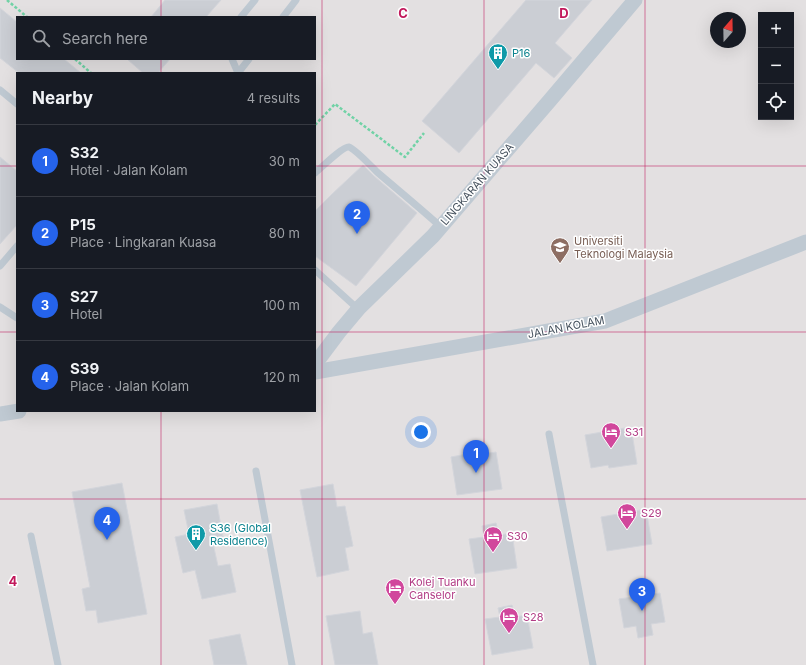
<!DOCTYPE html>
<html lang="en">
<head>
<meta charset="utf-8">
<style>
  body { margin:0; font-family:Inter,sans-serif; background:#242831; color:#f1f3f6 }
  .controls { position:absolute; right:12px; top:12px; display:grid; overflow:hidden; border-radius:0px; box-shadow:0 4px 16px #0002 }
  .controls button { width:36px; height:36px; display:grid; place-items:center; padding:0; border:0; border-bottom:1px solid #363941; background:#171b24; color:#f1f3f6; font:20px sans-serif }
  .compass { position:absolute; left:710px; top:12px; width:36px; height:36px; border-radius:50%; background:#171b24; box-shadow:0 4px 16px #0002; rotate:20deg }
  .you { position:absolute; left:421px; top:432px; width:14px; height:14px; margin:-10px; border:3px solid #fff; border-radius:50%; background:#1a73e8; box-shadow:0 0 0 6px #1a73e833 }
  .badge { display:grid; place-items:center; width:26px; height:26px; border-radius:50%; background:#2563eb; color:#fff; font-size:13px; font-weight:700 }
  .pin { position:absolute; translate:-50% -33px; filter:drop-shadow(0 1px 2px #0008) }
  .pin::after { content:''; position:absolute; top:21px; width:14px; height:12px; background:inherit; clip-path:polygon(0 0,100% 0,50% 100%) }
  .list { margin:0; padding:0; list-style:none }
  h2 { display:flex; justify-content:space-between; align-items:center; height:52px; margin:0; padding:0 16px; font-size:17px }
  h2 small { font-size:13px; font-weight:400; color:#9ea1a6 }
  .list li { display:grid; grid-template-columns:26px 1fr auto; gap:12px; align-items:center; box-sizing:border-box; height:72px; padding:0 16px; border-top:1px solid #363941 }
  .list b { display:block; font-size:15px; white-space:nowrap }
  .list p { margin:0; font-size:13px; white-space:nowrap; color:#9ea1a6 }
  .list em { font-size:13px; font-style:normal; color:#9ea1a6 }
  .icon { flex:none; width:22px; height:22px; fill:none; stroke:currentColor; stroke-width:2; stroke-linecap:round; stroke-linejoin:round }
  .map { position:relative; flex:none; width:806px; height:665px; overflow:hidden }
  .search { position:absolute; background:#171b24; box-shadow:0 4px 16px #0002; left:16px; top:16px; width:300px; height:44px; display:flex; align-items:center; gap:10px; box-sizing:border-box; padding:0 14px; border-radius:0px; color:#9ea1a6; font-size:15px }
  .panel { position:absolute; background:#171b24; box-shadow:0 4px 16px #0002; left:16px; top:72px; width:300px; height:340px; border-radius:0px }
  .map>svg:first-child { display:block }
  .education { fill:#e3e0e1; fill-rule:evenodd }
  .building { fill:#cbced4; stroke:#d3d5db }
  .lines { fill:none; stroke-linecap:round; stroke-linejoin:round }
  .path { stroke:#71d2a6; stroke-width:2.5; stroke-dasharray:3 2; stroke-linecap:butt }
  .service { stroke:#bfc9d2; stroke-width:7 }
  .minor { stroke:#bfc9d2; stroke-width:15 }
  .grid { fill:none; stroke:#c2185b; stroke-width:1; stroke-opacity:0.55 }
  .labels { text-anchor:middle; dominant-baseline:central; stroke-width:3; stroke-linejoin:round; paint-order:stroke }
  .culture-label { font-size:11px; fill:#0d838f; stroke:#fff; text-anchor:start }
  .street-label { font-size:11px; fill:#46525e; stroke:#fff }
  .education-label { font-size:11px; fill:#785e54; stroke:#fff; text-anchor:start }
  .hotel-label { font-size:11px; fill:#b23c85; stroke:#fff; text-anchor:start }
  .grid-label { font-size:13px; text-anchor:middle; font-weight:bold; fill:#c2185b; stroke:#fff; stroke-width:3; stroke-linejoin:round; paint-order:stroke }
</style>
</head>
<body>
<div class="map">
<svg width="806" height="665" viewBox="0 0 806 665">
  <rect width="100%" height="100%" fill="#f2efef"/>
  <path class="education" d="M0 0H806V665H0ZM761 15H791V117H761ZM17 17H315V59H17ZM716 18H740V42H716ZM17 73H315V411H17Z"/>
  <g class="building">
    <polygon points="165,0 221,0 206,17 151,17"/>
    <polygon points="526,0 592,0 555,43 572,58 554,78 536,63 459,153 422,121"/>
    <polygon points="0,8 17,22 17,59 64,59 81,73 19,73 14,69 0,58"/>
    <polygon points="127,59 170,59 158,73 143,73"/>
    <polygon points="0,157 17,171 17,225 0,244"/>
    <polygon points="363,165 374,176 417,213 356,286 315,256 315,211 331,195"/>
    <polygon points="631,427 637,464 609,468 608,465 591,468 585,435"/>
    <polygon points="481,443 483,454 496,452 502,489 457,495 451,457 467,454 465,445"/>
    <polygon points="122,483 147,614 98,623 96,610 86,611 82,589 90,587 72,492"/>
    <polygon points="333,484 337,507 345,506 353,546 345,548 349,570 317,577 300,490"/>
    <polygon points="217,504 223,537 212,539 218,566 230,564 236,592 202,599 195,570 183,573 175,537 189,534 184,510"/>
    <polygon points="646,509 652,544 607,551 601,517"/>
    <polygon points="496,523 499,535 512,533 517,568 475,574 469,539 484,537 482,526"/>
    <polygon points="660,593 665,622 651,624 653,635 638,638 636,626 624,628 619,599"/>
    <polygon points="512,605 515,617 527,615 533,648 492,655 485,619 500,617 498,608"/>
    <polygon points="360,611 363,634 372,632 378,665 335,665 326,616"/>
    <polygon points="240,634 247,665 214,665 209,640"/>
  </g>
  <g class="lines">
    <g class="path">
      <polyline points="7,0 27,17"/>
      <polyline points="75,59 91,73"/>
      <polyline points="315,125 335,104 405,157 424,133"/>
    </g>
    <g class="service">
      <polyline points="241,17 255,0"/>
      <polyline points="283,17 296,0"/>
      <polyline points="232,59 238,73 249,59"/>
      <polyline points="0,90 17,104"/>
      <path d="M315 173C321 168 343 146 349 147 355 149 372 167 377 172 398 190 420 208 441 227"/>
      <polyline points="0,266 17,246"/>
      <polyline points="315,270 358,309"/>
      <polyline points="0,307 17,318"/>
      <polyline points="549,434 593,665"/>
      <polyline points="256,471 292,665"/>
      <polyline points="31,536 58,665"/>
    </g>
    <g class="minor">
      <polyline points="315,364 339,332 360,307 433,236 551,99 635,0"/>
      <polyline points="315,372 605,321 806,242"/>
      <polyline points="0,414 19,411"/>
    </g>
  </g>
  <path class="grid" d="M161 0V17M322 0V665M484 0V665M645 0V665M161 59V73M0 166H17M315 166H806M0 332H17M315 332H806M161 411V665M0 499H806"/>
  <defs>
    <g id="building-pin" transform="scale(1)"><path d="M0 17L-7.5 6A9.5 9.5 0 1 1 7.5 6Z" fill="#0f9aa8" stroke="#fff"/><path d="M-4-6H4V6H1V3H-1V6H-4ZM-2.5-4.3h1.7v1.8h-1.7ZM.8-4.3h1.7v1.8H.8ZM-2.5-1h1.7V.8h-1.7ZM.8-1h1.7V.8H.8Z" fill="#fff"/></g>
    <g id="university-pin" transform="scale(1)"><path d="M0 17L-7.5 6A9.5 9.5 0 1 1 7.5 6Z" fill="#8d6e63" stroke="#fff"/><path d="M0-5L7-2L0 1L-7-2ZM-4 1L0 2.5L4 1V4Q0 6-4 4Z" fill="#fff"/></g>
    <g id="hotel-pin" transform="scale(1)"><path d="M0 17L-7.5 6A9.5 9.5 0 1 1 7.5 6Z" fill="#d1479c" stroke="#fff"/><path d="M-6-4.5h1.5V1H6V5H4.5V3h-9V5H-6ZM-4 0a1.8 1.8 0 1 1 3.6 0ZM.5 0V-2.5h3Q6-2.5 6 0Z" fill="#fff"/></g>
  </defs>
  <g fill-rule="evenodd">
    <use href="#building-pin" x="498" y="53"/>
    <use href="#university-pin" x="560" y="247"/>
    <use href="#hotel-pin" x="611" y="432"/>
    <use href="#hotel-pin" x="627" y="513"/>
    <use href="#building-pin" x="196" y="534"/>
    <use href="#hotel-pin" x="493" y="536"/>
    <use href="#hotel-pin" x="395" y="588"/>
    <use href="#hotel-pin" x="509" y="617"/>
  </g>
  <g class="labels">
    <g class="culture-label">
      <text x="512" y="53">P16</text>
      <text x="210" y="528">S36 (Global<tspan x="210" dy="13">Residence)</tspan></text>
    </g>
    <g class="street-label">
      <text transform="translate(477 184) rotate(-49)">LINGKARAN KUASA</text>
      <text transform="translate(566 327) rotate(-11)">JALAN KOLAM</text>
    </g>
    <g class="education-label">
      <text x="574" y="241">Universiti<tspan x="574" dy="13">Teknologi Malaysia</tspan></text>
    </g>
    <g class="hotel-label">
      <text x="625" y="432">S31</text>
      <text x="641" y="513">S29</text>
      <text x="507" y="536">S30</text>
      <text x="409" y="582">Kolej Tuanku<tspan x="409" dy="13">Canselor</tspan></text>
      <text x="523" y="617">S28</text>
    </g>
  </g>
  <g class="grid-label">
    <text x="403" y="18">C</text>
    <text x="564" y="18">D</text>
    <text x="13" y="586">4</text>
  </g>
</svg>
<div class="controls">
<button>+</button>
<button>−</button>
<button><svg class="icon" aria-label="locate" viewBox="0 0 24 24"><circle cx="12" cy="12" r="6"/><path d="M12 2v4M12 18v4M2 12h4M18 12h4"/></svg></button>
</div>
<svg class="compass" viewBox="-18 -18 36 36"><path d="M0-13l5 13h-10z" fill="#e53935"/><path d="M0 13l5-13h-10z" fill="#9ea1a6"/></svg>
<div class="you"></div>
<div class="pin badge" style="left:476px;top:473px">1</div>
<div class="pin badge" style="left:357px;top:234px">2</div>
<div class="pin badge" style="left:642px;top:611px">3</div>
<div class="pin badge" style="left:107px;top:540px">4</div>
<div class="search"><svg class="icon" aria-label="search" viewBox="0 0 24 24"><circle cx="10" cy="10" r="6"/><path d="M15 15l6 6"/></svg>Search here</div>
<section class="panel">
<h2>Nearby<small>4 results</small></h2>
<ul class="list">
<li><span class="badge">1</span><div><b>S32</b><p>Hotel · Jalan Kolam</p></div><em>30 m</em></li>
<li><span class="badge">2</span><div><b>P15</b><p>Place · Lingkaran Kuasa</p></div><em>80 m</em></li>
<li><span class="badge">3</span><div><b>S27</b><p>Hotel</p></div><em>100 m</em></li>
<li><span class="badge">4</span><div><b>S39</b><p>Place · Jalan Kolam</p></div><em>120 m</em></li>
</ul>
</section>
</div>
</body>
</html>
